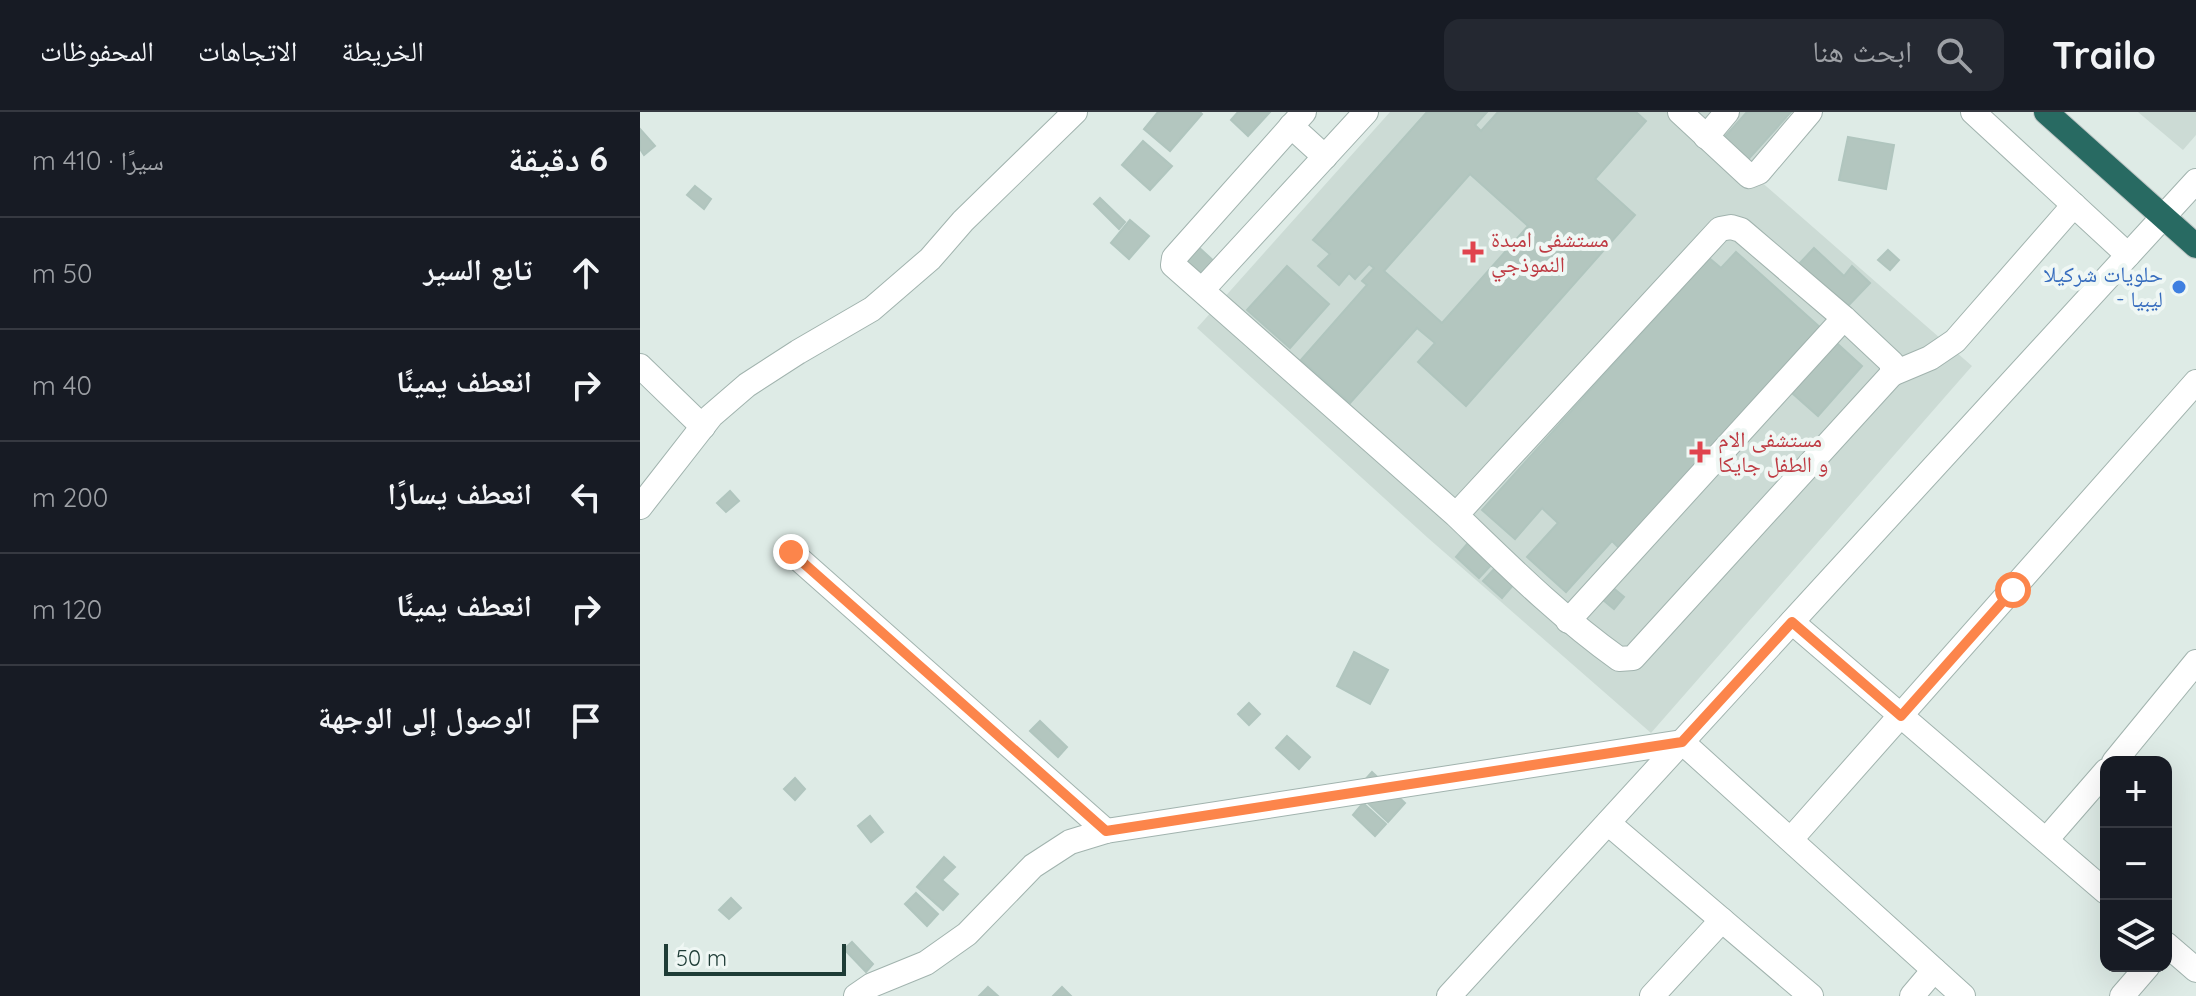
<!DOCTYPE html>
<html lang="ar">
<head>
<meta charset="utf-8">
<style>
  body { margin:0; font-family:Quicksand,"Noto Naskh Arabic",sans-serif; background:#242831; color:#f1f3f6; direction:rtl }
  .controls { position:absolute; right:24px; bottom:24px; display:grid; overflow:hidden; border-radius:16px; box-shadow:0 8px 32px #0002 }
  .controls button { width:72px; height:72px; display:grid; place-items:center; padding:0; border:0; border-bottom:2px solid #363941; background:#171b24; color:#f1f3f6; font:40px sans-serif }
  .scale { position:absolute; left:24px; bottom:20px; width:182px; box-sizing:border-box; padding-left:8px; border:4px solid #1e3c36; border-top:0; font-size:22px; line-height:28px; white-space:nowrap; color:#1e3c36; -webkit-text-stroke:6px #eff7f4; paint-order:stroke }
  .stop { position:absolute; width:24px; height:24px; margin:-18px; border:6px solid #fc854b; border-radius:50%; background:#fff }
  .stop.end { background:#fc854b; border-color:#fff; box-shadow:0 2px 8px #0008 }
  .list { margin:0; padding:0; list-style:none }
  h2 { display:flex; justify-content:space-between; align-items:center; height:104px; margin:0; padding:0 32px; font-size:34px }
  h2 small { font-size:26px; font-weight:400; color:#9ea1a6 }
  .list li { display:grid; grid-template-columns:52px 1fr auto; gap:24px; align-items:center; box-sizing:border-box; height:112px; padding:0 32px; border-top:2px solid #363941 }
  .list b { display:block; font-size:30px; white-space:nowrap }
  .list em { font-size:26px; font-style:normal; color:#9ea1a6 }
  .icon { flex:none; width:44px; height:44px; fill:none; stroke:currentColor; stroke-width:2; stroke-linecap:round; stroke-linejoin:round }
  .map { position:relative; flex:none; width:1556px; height:884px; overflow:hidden; direction:ltr }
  header { display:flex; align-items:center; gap:48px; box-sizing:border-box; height:112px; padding:0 40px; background:#171b24; border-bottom:2px solid #363941 }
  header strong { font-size:38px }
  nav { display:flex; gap:44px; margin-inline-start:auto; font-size:28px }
  .search { width:560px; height:72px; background:#242831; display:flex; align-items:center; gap:20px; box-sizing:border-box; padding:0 28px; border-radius:16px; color:#9ea1a6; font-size:30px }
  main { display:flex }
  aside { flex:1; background:#171b24 }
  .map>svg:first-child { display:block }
  .built { fill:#ccdbd5 }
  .building { fill:#b3c6bf; stroke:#b0c5be; stroke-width:2; fill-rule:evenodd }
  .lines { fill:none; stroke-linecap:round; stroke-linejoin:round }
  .minor-casing { stroke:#a1b3ae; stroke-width:26 }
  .highway-casing { stroke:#c0c8c7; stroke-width:26 }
  .minor { stroke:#fff; stroke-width:24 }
  .highway { stroke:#286a62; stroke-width:24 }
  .route { stroke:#fc854b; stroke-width:10 }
  .health-dot { fill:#e0444e; stroke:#eff7f4; stroke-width:3 }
  .shop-dot { fill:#3f7fe0; stroke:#eff7f4; stroke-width:3 }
  .labels { text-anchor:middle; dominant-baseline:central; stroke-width:8; stroke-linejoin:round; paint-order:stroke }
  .health-label { font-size:22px; fill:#be3a42; stroke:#eff7f4; text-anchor:start }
  .shop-label { font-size:22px; fill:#366cbe; stroke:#eff7f4; text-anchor:end }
</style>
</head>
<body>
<header>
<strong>Trailo</strong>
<div class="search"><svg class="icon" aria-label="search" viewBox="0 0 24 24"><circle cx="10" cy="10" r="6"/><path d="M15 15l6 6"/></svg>ابحث هنا</div>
<nav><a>الخريطة</a><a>الاتجاهات</a><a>المحفوظات</a></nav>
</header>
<main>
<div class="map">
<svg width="1556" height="884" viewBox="0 0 1556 884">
  <rect width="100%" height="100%" fill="#deebe6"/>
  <g class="built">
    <polygon points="750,0 1140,0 1149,7 1111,61 1332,254 1011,621 788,426 557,216"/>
    <polygon points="1498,0 1556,0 1556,23 1543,38"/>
  </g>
  <g class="building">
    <polygon points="518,0 560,0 562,2 530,39 504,17"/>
    <polygon points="598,0 630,0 608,24 591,8"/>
    <path d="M787 0H847L835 13 841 19 858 0H996L1006 9 955 67 995 103 826 294 778 250 795 231 777 216 710 291 661 248 727 173 722 169 734 156 729 152 715 167 709 161 699 173 678 154 690 142 673 128ZM830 62 888 114 802 211 744 159Z"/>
    <polygon points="1107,0 1151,0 1104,52 1080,30"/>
    <polygon points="0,17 15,34 4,43 0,37"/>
    <polygon points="1208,25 1254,33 1246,77 1199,68"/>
    <polygon points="503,29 532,54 510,78 482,53"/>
    <polygon points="55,74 71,87 64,97 47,83"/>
    <polygon points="460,86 485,110 479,117 454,92"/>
    <polygon points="490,108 509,124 489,147 471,131"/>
    <polygon points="554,131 577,152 555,176 532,156"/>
    <polygon points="1174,136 1204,164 1212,154 1230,171 1205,197 1158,153"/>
    <polygon points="1248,138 1259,148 1250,158 1238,148"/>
    <polygon points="1096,140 1182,217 982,439 972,429 926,480 887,445 918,411 902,396 875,427 842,398 1069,146 1081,156"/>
    <polygon points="647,154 689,192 650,236 607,198"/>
    <polygon points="1189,224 1222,254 1178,304 1144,274"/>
    <polygon points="90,379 99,389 86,400 77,391"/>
    <polygon points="828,431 852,452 839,466 816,445"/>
    <polygon points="856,455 874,472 862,486 843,469"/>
    <polygon points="966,470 984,485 974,497 956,482"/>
    <polygon points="714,540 748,558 730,592 697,574"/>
    <polygon points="609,591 620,602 609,613 598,602"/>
    <polygon points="400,609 427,635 418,645 390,619"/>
    <polygon points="647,624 670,645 659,657 636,636"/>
    <polygon points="732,660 765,691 748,710 715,679"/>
    <polygon points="155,666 165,677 155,688 144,677"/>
    <polygon points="723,691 746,712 735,724 713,703"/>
    <polygon points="230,704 243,720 231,730 218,714"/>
    <polygon points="304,745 315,755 302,768 318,782 303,798 277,775"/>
    <polygon points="276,781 298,802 287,814 265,792"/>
    <polygon points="91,786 101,796 89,807 79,798"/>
    <polygon points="212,830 233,852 226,860 204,837"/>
    <polygon points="348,875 358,884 339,884"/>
    <polygon points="422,875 431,884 413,884"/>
  </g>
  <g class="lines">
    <g class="minor-casing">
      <g id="minor">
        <path d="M664 0 534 146 533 153 816 403 1080 117 1091 115 1101 118 1204 206 1252 251V262L993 546 979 547C920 505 869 454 816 403"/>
        <polyline points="1040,0 1109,64 1119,60 1170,0"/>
        <polyline points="1333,0 1488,143"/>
        <polyline points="651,14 685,45"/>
        <polyline points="1066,25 1087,0"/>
        <polyline points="563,177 726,0"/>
        <polyline points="0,254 63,315"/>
        <polyline points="1252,262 1290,246 1315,229 1434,93"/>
        <polyline points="0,395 71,304 107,273 158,240 232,197 290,147 323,109 435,0"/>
        <polyline points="151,440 466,719"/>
        <polyline points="928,509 1204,206"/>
        <polyline points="1152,510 1466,780"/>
        <polyline points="1474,650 1556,550"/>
        <polyline points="968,711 1171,884"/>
        <polyline points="1152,726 1556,270"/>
        <polyline points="1406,728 1466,659"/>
        <polyline points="1526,832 1556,858"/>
        <polyline points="216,884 232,873 286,851 327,822 393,754 430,730 466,719 1042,630 1323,884"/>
        <polyline points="809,884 1556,69"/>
        <polyline points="1012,884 1082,808"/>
        <polyline points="1272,884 1294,858"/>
        <polyline points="1482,884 1508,854"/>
      </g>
    </g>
    <g class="highway-casing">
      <polyline id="highway" points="1406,0 1556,134"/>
    </g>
    <use href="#minor" class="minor"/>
    <use href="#highway" class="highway"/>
  </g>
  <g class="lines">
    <polyline class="route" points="151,440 466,719 1042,630 1152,510 1261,604 1373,478"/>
  </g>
  <g class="health-dot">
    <path d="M829 128h8v8h8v8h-8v8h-8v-8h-8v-8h8z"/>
    <path d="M1056 328h8v8h8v8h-8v8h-8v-8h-8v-8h8z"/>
  </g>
  <circle class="shop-dot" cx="1539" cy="175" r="8"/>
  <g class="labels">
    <g class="health-label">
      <text x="851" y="127">مستشفى امبدة<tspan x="851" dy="25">النموذجي</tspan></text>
      <text x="1078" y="327">مستشفى الام<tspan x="1078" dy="25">و الطفل جايكا</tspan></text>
    </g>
    <g class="shop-label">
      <text x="1523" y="162">حلويات شركيلا<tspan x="1523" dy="25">- ليبيا</tspan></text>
    </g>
  </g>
</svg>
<div class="controls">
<button>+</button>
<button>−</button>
<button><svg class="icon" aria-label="layers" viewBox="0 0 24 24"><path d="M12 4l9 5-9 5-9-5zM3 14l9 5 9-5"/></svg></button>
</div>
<div class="scale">50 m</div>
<div class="stop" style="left:1373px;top:478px"></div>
<div class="stop end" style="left:151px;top:440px"></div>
</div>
<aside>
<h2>6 دقيقة<small>سيرًا · 410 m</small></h2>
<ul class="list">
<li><svg class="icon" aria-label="ahead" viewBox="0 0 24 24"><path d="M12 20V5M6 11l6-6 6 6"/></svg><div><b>تابع السير</b></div><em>50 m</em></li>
<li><svg class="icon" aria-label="right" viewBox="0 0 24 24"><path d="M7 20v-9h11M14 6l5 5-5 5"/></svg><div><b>انعطف يمينًا</b></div><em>40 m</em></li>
<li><svg class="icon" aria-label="left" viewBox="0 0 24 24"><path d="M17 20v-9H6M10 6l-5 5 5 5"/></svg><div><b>انعطف يسارًا</b></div><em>200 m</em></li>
<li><svg class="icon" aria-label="right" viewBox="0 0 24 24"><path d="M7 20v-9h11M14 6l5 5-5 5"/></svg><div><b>انعطف يمينًا</b></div><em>120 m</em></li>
<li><svg class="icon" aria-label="arrive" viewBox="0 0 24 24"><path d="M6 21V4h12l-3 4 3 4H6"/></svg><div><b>الوصول إلى الوجهة</b></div></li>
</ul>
</aside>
</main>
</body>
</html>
